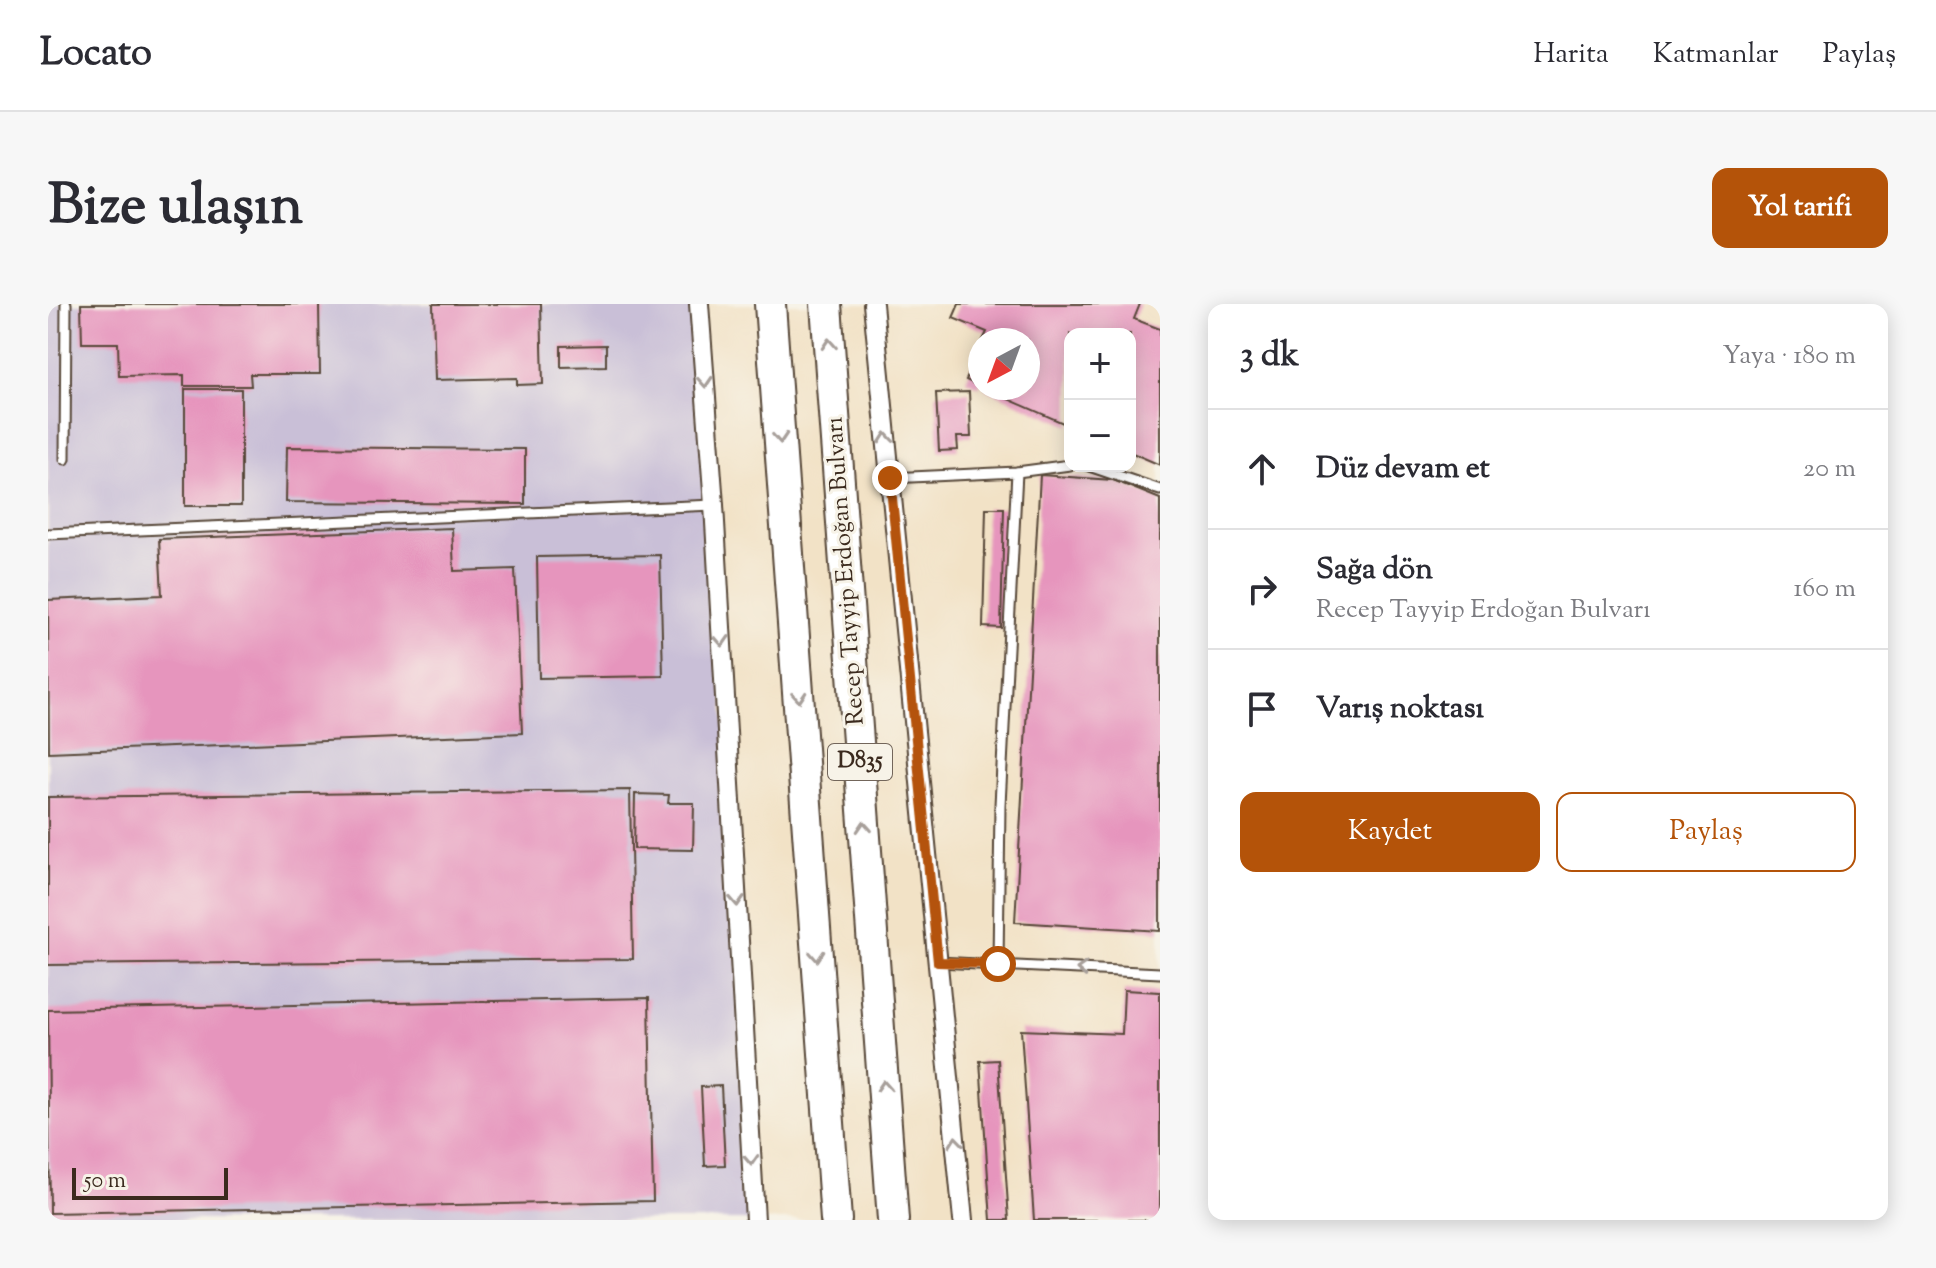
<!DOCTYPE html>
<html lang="tr">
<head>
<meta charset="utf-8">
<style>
  body { margin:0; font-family:"Sorts Mill Goudy",serif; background:#f7f7f7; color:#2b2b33 }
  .controls { position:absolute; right:24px; top:24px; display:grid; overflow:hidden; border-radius:16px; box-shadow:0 4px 20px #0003 }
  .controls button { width:72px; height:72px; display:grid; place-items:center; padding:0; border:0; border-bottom:2px solid #e1e1e2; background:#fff; color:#2b2b33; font:40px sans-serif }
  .compass { position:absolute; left:920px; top:24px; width:72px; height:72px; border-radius:50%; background:#fff; box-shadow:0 4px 20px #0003; rotate:221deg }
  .scale { position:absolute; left:24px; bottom:20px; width:156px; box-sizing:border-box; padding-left:8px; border:4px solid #3b2a1e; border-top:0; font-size:22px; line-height:28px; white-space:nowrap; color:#3b2a1e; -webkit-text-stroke:6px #f7f3e8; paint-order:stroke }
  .stop { position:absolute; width:24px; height:24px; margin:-18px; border:6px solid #b45309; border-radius:50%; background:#fff }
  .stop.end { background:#b45309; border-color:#fff; box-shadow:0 2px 8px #0008 }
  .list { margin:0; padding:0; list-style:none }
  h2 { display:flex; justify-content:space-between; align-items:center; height:104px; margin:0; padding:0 32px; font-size:34px }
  h2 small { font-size:26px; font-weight:400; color:#7c7c81 }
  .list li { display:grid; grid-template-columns:52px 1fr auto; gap:24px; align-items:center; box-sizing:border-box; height:120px; padding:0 32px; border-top:2px solid #e1e1e2 }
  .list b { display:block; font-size:30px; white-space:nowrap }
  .list p { margin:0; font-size:26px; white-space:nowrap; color:#7c7c81 }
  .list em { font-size:26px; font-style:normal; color:#7c7c81 }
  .actions { display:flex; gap:16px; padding:24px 32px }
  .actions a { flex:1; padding:18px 0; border:2px solid #b45309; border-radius:16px; text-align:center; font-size:28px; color:#b45309 }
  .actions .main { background:#b45309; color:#fff }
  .icon { flex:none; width:44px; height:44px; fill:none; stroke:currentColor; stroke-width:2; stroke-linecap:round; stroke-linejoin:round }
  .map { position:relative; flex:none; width:1112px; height:916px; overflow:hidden; border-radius:16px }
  header { display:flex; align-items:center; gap:48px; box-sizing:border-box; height:112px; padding:0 40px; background:#fff; border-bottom:2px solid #e1e1e2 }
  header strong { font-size:38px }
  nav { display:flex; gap:44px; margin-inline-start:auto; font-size:28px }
  .intro { display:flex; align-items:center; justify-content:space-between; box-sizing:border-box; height:192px; padding:0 48px }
  h1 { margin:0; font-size:56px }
  .button { padding:20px 36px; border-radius:16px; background:#b45309; color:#fff; font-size:28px; font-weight:700 }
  main { display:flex; gap:48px; padding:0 48px }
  aside { flex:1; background:#fff; border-radius:16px; box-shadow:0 4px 20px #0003 }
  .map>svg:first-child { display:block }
  .industrial { fill:#c9bfd7 }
  .building { fill:#e695bd }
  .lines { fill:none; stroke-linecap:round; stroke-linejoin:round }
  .service-casing { stroke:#564637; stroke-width:13 }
  .minor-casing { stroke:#564637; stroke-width:22 }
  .trunk-casing { stroke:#564637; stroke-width:34 }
  .service { stroke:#fff; stroke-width:9 }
  .minor { stroke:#fff; stroke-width:18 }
  .trunk { stroke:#fff; stroke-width:30 }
  .oneway { stroke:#a79f9a }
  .route { stroke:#b45309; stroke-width:10 }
  .labels { text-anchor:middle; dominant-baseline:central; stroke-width:6; stroke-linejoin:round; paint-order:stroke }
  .shield { fill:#f7f3e8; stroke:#73665b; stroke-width:2 }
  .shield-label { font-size:22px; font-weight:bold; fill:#3b2a1e }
  .street-label { font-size:24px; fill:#3b2a1e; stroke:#f7f3e8 }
</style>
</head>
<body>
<header>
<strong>Locato</strong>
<nav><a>Harita</a><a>Katmanlar</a><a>Paylaş</a></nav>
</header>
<div class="intro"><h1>Bize ulaşın</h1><a class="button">Yol tarifi</a></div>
<main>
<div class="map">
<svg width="1112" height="916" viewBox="0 0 1112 916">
  <rect width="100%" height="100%" fill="#f7f3e8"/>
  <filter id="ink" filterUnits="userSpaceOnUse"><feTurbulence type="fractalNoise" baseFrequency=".0125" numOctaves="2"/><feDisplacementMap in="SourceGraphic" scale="16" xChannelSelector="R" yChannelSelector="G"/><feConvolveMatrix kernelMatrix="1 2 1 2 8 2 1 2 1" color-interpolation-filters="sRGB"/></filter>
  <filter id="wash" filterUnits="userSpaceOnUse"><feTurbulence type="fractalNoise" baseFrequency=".006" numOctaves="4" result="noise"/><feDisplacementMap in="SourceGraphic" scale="32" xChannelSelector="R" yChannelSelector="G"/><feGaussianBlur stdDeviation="1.8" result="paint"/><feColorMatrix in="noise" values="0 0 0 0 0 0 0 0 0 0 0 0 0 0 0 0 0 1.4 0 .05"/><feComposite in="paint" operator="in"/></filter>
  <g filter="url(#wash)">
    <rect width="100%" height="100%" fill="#f2e2c6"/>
    <polygon class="industrial" points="0,0 651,0 707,916 0,916"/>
    <g id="blocks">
      <g class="building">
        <polygon points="33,0 271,0 272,70 202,70 203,82 136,82 136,71 71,72 70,39 34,39"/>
        <polygon points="385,0 493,0 495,80 469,81 469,74 387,76"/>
        <polygon points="911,0 1092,0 1086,15 1112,25 1112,161 1082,148 1082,30 1022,30 1022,122 935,84 980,84 980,36 935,36 939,28 905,14"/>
        <polygon points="558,41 558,62 513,63 513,42"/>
        <polygon points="932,44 932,83 918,76"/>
        <rect x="137" y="85" width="56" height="117"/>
        <polygon points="921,88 923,133 909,133 910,146 891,147 888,89"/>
        <polygon points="239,143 477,145 477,200 238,198"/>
        <polygon points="992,171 1065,176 1112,195 1112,627 967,618"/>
        <polygon points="938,204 956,204 953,324 935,323"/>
        <polygon points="404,224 406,267 467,265 474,429 1,448 0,296 114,291 111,235"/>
        <polygon points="612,251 615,372 491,374 489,253"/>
        <polygon points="582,486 585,655 0,661 0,493"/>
        <polygon points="587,490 621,491 620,499 646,499 645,546 586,545"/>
        <polygon points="1076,686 1112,688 1112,916 986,916 973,726 1074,730"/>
        <polygon points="601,694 605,897 2,909 0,706"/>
        <polygon points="950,756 961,916 943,916 932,757"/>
        <polygon points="673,782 677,861 657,862 653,783"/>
      </g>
    </g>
  </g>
  <g filter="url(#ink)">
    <use href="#blocks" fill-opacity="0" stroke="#564637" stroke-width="2"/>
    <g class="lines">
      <g class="service-casing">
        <g id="service">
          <polyline points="17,155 18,0"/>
          <polyline points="1041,162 1112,186"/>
          <polyline points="842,174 969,168 1022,161"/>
          <polyline points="0,230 666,201"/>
          <polyline points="890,658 1112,669"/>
          <polyline points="950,660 952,501 969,168"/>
        </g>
      </g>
      <g class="minor-casing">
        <g id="minor">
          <polyline points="651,0 666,201 707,916"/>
          <polyline points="825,0 915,916"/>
        </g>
      </g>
      <g class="trunk-casing">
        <g id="trunk">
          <polyline points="722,0 788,916"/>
          <polyline points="778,0 845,916"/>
        </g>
      </g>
      <use href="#service" class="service"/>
      <use href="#minor" class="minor"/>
      <use href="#trunk" class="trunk"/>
    </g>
    <defs><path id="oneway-chevron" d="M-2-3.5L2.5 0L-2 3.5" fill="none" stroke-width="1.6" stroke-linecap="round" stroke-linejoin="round" transform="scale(2)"/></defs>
    <g class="oneway">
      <use href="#oneway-chevron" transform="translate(781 40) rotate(-94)"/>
      <use href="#oneway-chevron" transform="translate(657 78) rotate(86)"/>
      <use href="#oneway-chevron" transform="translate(732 134) rotate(86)"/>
      <use href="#oneway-chevron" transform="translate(838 134) rotate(-96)"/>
      <use href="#oneway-chevron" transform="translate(674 337) rotate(87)"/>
      <use href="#oneway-chevron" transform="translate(751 393) rotate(86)"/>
      <use href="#oneway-chevron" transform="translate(816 523) rotate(-94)"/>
      <use href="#oneway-chevron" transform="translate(689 597) rotate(87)"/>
      <use href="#oneway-chevron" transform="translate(769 652) rotate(86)"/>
      <use href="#oneway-chevron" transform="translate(1034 665) rotate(-177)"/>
      <use href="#oneway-chevron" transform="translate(836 782) rotate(-94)"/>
      <use href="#oneway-chevron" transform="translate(908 838) rotate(-96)"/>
      <use href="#oneway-chevron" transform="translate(703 856) rotate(87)"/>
    </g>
  </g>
  <g class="lines" filter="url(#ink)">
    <polyline class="route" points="842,174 890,658 950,660"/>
  </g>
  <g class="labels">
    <rect class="shield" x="780" y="440" width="64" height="36" rx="6"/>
    <g class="shield-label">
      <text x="812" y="458">D835</text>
    </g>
    <g class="street-label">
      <text transform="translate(798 267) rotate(-94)">Recep Tayyip Erdoğan Bulvarı</text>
    </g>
  </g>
</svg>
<div class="controls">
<button>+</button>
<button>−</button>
</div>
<svg class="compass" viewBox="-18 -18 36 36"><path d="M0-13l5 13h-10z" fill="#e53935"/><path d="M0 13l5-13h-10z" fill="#7c7c81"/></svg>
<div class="scale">50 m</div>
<div class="stop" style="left:950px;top:660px"></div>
<div class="stop end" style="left:842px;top:174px"></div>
</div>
<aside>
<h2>3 dk<small>Yaya · 180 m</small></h2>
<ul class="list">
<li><svg class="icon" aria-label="ahead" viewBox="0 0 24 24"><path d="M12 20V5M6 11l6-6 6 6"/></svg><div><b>Düz devam et</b></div><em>20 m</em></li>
<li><svg class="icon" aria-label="right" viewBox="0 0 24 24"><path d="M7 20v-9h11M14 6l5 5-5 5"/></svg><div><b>Sağa dön</b><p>Recep Tayyip Erdoğan Bulvarı</p></div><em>160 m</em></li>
<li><svg class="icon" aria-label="arrive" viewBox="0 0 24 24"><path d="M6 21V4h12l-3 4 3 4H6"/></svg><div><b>Varış noktası</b></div></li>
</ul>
<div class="actions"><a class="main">Kaydet</a><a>Paylaş</a></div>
</aside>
</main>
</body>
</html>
